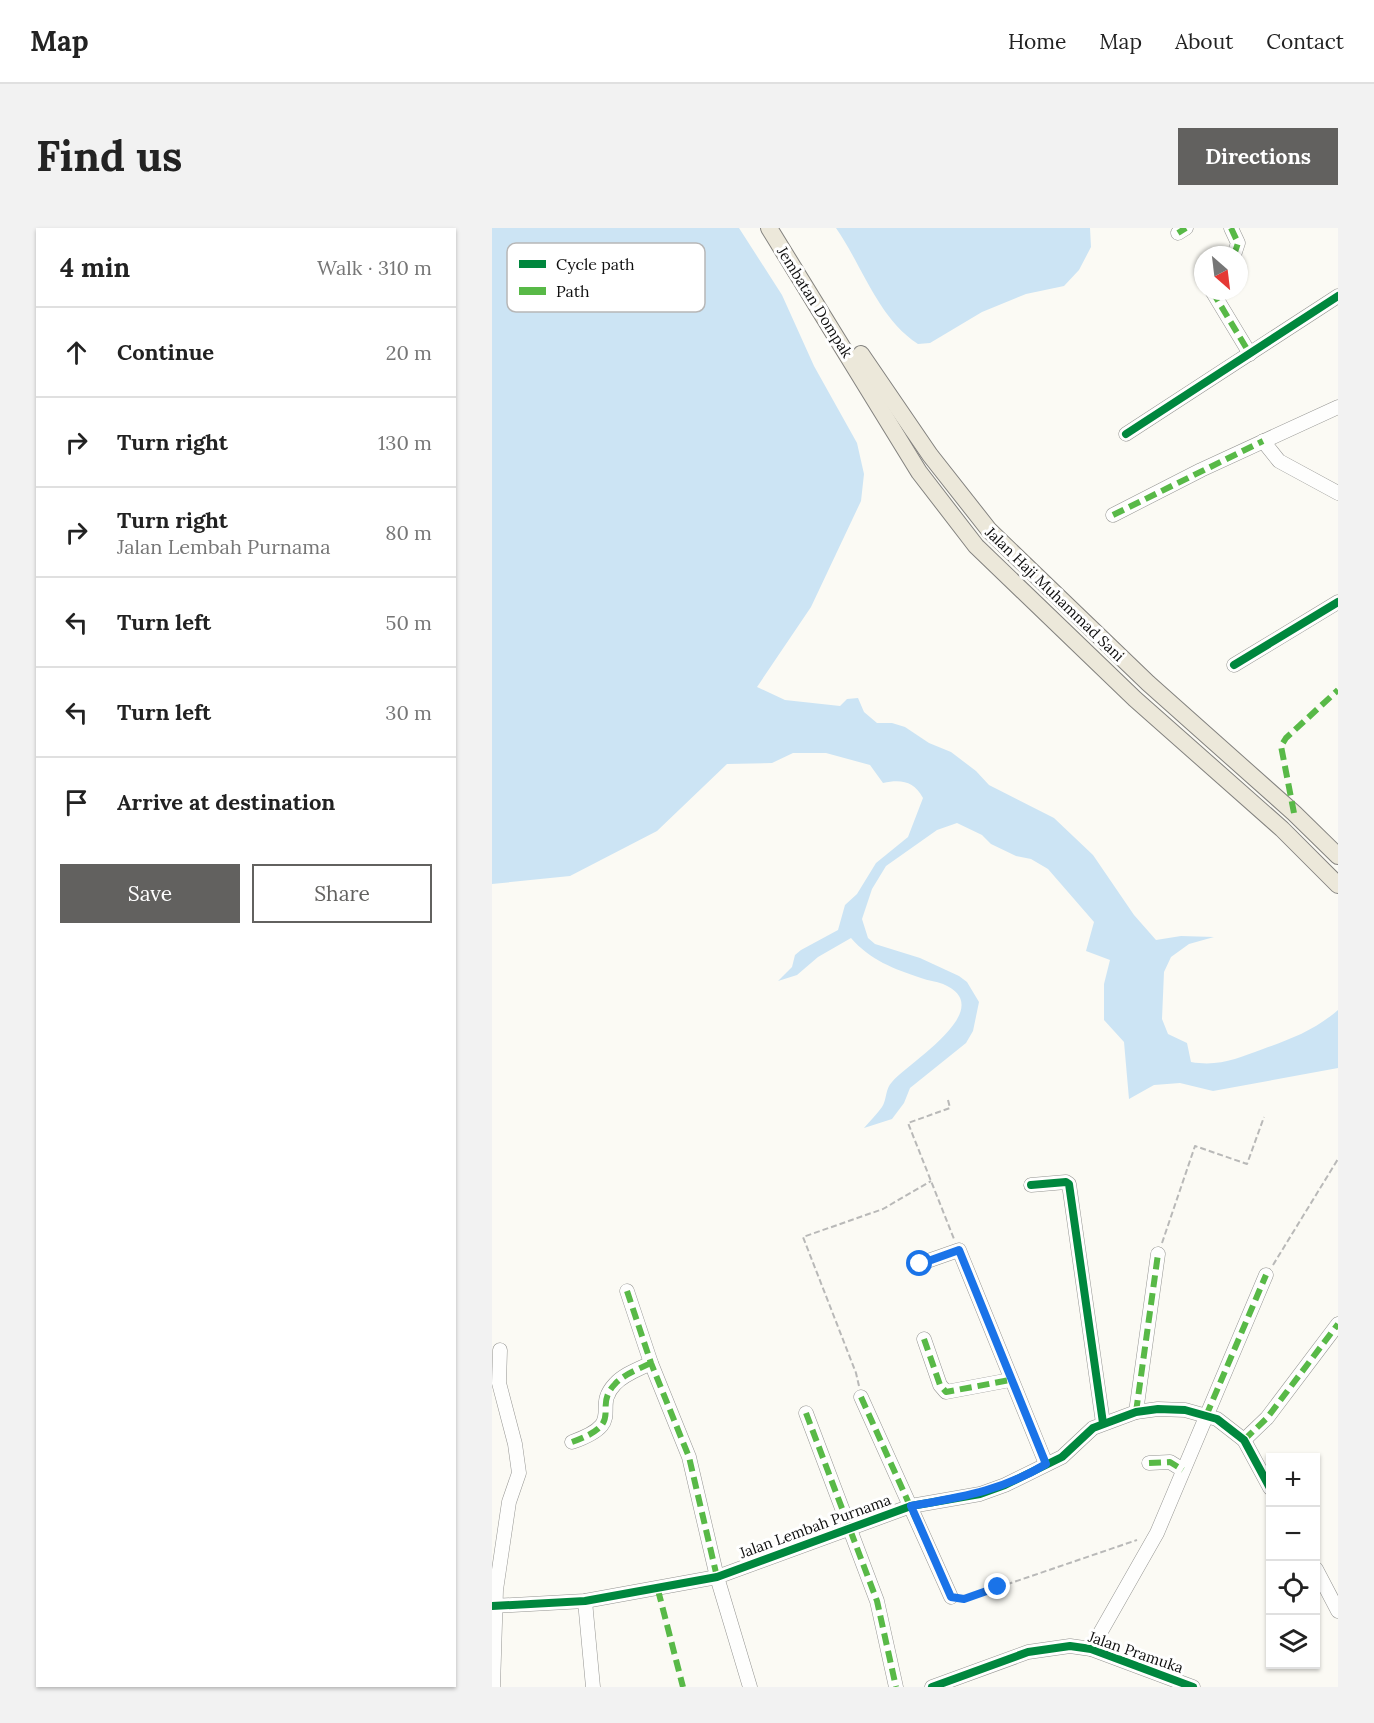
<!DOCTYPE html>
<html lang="en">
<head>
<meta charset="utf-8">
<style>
  body { margin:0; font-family:Lora,serif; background:#f2f2f2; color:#222 }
  .controls { position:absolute; right:18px; bottom:18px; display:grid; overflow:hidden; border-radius:0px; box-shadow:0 2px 4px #0004 }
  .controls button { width:54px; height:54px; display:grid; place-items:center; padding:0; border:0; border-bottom:2px solid #e0e0e0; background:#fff; color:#222; font:30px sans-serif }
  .compass { position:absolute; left:702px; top:18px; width:54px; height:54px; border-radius:50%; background:#fff; box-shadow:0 2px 4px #0004; rotate:152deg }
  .stop { position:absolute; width:18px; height:18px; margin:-14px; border:4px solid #1a73e8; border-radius:50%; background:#fff }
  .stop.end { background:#1a73e8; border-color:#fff; box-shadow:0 2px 6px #0008 }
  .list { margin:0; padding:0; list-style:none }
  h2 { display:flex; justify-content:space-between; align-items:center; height:78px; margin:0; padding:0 24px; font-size:26px }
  h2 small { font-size:20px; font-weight:400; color:#767676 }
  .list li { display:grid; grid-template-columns:39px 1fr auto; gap:18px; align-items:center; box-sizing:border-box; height:90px; padding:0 24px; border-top:2px solid #e0e0e0 }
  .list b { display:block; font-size:22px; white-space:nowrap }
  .list p { margin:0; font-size:20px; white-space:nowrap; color:#767676 }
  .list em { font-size:20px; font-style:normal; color:#767676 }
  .actions { display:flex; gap:12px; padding:18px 24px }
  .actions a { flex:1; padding:14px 0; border:2px solid #62615f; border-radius:0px; text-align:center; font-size:21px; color:#62615f }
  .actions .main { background:#62615f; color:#fff }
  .icon { flex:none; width:33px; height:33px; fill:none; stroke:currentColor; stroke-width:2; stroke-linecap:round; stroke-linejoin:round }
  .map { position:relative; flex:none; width:846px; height:1459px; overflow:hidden; border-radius:0px }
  header { display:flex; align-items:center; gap:36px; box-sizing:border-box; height:84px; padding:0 30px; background:#fff; border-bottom:2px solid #e0e0e0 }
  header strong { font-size:28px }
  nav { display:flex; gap:33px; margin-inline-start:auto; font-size:21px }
  .intro { display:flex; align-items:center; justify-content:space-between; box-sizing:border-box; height:144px; padding:0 36px }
  h1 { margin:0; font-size:42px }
  .button { padding:15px 27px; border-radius:0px; background:#62615f; color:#fff; font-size:21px; font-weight:700 }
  main { display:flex; gap:36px; padding:0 36px }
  aside { flex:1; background:#fff; border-radius:0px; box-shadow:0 2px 4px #0004 }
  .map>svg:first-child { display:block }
  .water { fill:#cce4f4 }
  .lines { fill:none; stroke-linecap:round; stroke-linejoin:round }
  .minor-casing { stroke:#959592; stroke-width:15 }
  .major-casing { stroke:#83827f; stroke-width:18 }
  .path { stroke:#b9b9b8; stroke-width:2; stroke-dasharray:6 3; stroke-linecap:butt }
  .minor { stroke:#fefefd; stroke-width:14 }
  .major { stroke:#ece8da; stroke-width:16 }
  .quiet { stroke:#58b947; stroke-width:6; stroke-dasharray:12 6; stroke-linecap:butt }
  .cycleway-casing { stroke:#fff; stroke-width:11 }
  .cycleway { stroke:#00873e; stroke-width:8 }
  .route { stroke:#1a73e8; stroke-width:8 }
  .labels { text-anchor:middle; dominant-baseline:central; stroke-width:6; stroke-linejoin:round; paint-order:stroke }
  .street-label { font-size:15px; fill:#0f0f0f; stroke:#fff }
  .key { fill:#fff; stroke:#b7b7b7; stroke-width:1.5 }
  .key-label { font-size:16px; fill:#0f0f0f }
</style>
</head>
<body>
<header>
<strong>Map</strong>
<nav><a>Home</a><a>Map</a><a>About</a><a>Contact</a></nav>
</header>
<div class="intro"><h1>Find us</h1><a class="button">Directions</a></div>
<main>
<aside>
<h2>4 min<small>Walk · 310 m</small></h2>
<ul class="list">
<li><svg class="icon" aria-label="ahead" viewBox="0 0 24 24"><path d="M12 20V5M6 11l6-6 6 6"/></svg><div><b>Continue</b></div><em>20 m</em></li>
<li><svg class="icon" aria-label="right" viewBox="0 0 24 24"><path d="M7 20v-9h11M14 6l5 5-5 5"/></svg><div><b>Turn right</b></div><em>130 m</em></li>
<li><svg class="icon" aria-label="right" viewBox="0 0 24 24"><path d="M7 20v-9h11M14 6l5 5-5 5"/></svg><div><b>Turn right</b><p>Jalan Lembah Purnama</p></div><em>80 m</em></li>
<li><svg class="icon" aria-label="left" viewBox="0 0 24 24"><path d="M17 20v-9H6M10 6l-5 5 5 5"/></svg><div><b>Turn left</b></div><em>50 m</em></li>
<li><svg class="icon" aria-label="left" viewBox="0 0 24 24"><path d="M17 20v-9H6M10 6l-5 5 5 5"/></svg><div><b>Turn left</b></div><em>30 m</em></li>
<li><svg class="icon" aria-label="arrive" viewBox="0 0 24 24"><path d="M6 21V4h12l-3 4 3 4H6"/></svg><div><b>Arrive at destination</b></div></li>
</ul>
<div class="actions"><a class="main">Save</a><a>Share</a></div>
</aside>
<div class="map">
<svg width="846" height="1459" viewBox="0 0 846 1459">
  <rect width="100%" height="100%" fill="#fbfaf4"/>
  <g class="water">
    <path d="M0 0H247L290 67 322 138 365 215 372 246 369 273 319 379 265 459 293 472 348 478 355 471 366 470 372 484 385 495H400L413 499 437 515 459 524 484 543 497 557 562 590 601 627 642 687 664 712 689 708 722 709 697 716 679 729 672 744 670 791 676 806 695 815 699 834C727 839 746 830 771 821 799 811 823 802 846 782V840L721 863 688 855 662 857 637 871 632 814 612 792V756L618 732 594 723 602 694 556 641 539 631 524 628 499 616 490 607 465 595 445 602 394 638 380 661 370 691 376 710 383 716 428 730 467 748 475 754 487 774 481 803 474 815 418 860 412 875 400 891 372 900C378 893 385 886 390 879 395 871 393 861 400 854 417 834 508 780 451 756 444 753 436 753 429 750 402 741 378 732 359 710L326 729 305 747 286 753 300 739 303 727 309 722 346 702 353 677 365 666 384 635 416 609 431 570C422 553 409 551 391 555L378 537 334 525H301L280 535 235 536 165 603 78 648 0 656Z"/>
    <path d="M344 0H598L599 19 587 42 572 58 534 66 490 84 438 115 426 116C386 90 371 39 344 0Z"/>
  </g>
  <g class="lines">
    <g class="minor-casing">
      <g id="minor">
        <polyline points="739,0 746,15 742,27"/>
        <polyline points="686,5 694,0"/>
        <polyline points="720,63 758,126"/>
        <polyline points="634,206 846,68"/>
        <polyline points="771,213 787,233 846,265"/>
        <polyline points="621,287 709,242 846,179"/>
        <polyline points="742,437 846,374"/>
        <polyline points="539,957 574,954 577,956 611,1195"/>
        <polyline points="427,1036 467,1022 554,1236"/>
        <polyline points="135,1063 159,1135 197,1229 225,1349 258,1459"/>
        <polyline points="432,1111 448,1157 454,1164 518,1152"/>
        <polyline points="369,1169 459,1369"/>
        <polyline points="644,1184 666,1026"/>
        <polyline points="314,1185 385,1373 404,1459"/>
        <polyline points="752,1212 775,1190 846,1096"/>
        <path d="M80 1214C136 1194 99 1181 123 1156 132 1146 147 1141 159 1135"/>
        <polyline points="657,1235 678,1234 691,1242"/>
        <polyline points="824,1341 846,1383"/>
        <polyline points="93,1373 101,1459"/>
        <polyline points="0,1378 93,1373 225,1349 419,1278 488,1266 513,1257 570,1229 601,1200 644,1184 666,1181 693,1182 725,1191 752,1212 778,1260"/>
        <polyline points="599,1421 665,1305 774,1047"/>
        <polyline points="1,1459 4,1362 17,1274 27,1245 23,1216 7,1155 8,1122"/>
        <polyline points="440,1459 536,1424 578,1418 599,1421 701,1459"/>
      </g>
    </g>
    <g class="major-casing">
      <g id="major">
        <polyline points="277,0 427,244 484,318 643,471 790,601 846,657"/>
        <polyline points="369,126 438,227 497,302 656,455 802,585 846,628"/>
      </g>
    </g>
    <g class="path">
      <polyline points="456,872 458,880 416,895 462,1011"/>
      <polyline points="670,1015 703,918 755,936 772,889"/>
      <polyline points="781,1037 846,931"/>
      <polyline points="367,1158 364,1145 311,1009 391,981 439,953"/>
      <polyline points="472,1371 645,1312"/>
    </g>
    <use href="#minor" class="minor"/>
    <use href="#major" class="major"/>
    <g class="quiet">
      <polyline points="739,0 746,15 742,27"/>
      <polyline points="686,5 694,0"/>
      <polyline points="720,63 758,126"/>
      <polyline points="621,287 771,213"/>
      <polyline points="802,585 789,518 794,510 846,462"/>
      <polyline points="427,1036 467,1022 554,1236"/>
      <polyline points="135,1063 159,1135 197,1229 225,1349"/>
      <polyline points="432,1111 448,1157 454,1164 518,1152"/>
      <polyline points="369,1169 459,1369"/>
      <polyline points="644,1184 666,1026"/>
      <polyline points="314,1185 385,1373 404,1459"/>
      <polyline points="714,1188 774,1047"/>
      <polyline points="752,1212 775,1190 846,1096"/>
      <path d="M80 1214C136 1194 99 1181 123 1156 132 1146 147 1141 159 1135"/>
      <polyline points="657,1235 678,1234 691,1242"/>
      <polyline points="166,1362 191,1459"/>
    </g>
    <g class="cycleway-casing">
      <g id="cycleway">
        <polyline points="634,206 846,68"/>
        <polyline points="742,437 846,374"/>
        <polyline points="539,957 574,954 577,956 611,1195"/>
        <polyline points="0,1378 93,1373 225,1349 419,1278 488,1266 513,1257 570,1229 601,1200 644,1184 666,1181 693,1182 725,1191 752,1212 778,1260"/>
        <polyline points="440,1459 536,1424 578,1418 599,1421 701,1459"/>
      </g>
    </g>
    <use href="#cycleway" class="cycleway"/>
  </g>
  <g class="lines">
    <path class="route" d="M428 1036 467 1022 554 1236C510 1263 469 1269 419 1278L459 1369 472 1371 506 1359"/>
  </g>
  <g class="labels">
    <g class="street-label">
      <text transform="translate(323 74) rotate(58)">Jembatan Dompak</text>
      <text transform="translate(563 366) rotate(44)">Jalan Haji Muhammad Sani</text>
      <text transform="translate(323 1298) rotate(-20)">Jalan Lembah Purnama</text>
      <text transform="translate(644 1424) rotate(19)">Jalan Pramuka</text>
    </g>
  </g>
  <rect x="15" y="15" width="198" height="69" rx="9" class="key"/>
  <rect x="27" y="32" width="27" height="8" fill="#00873e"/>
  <rect x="27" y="59" width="27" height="8" fill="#58b947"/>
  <g class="key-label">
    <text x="64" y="42">Cycle path</text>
    <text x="64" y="69">Path</text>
  </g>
</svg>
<div class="controls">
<button>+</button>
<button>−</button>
<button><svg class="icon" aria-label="locate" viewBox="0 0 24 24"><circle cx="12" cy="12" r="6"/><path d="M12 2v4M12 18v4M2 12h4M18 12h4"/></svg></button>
<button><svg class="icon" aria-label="layers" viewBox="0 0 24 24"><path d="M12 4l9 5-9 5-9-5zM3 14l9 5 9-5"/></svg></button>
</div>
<svg class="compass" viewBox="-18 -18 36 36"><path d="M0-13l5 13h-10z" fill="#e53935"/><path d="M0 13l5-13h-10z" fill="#767676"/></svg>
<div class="stop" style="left:428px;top:1036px"></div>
<div class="stop end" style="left:506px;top:1359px"></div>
</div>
</main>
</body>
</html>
